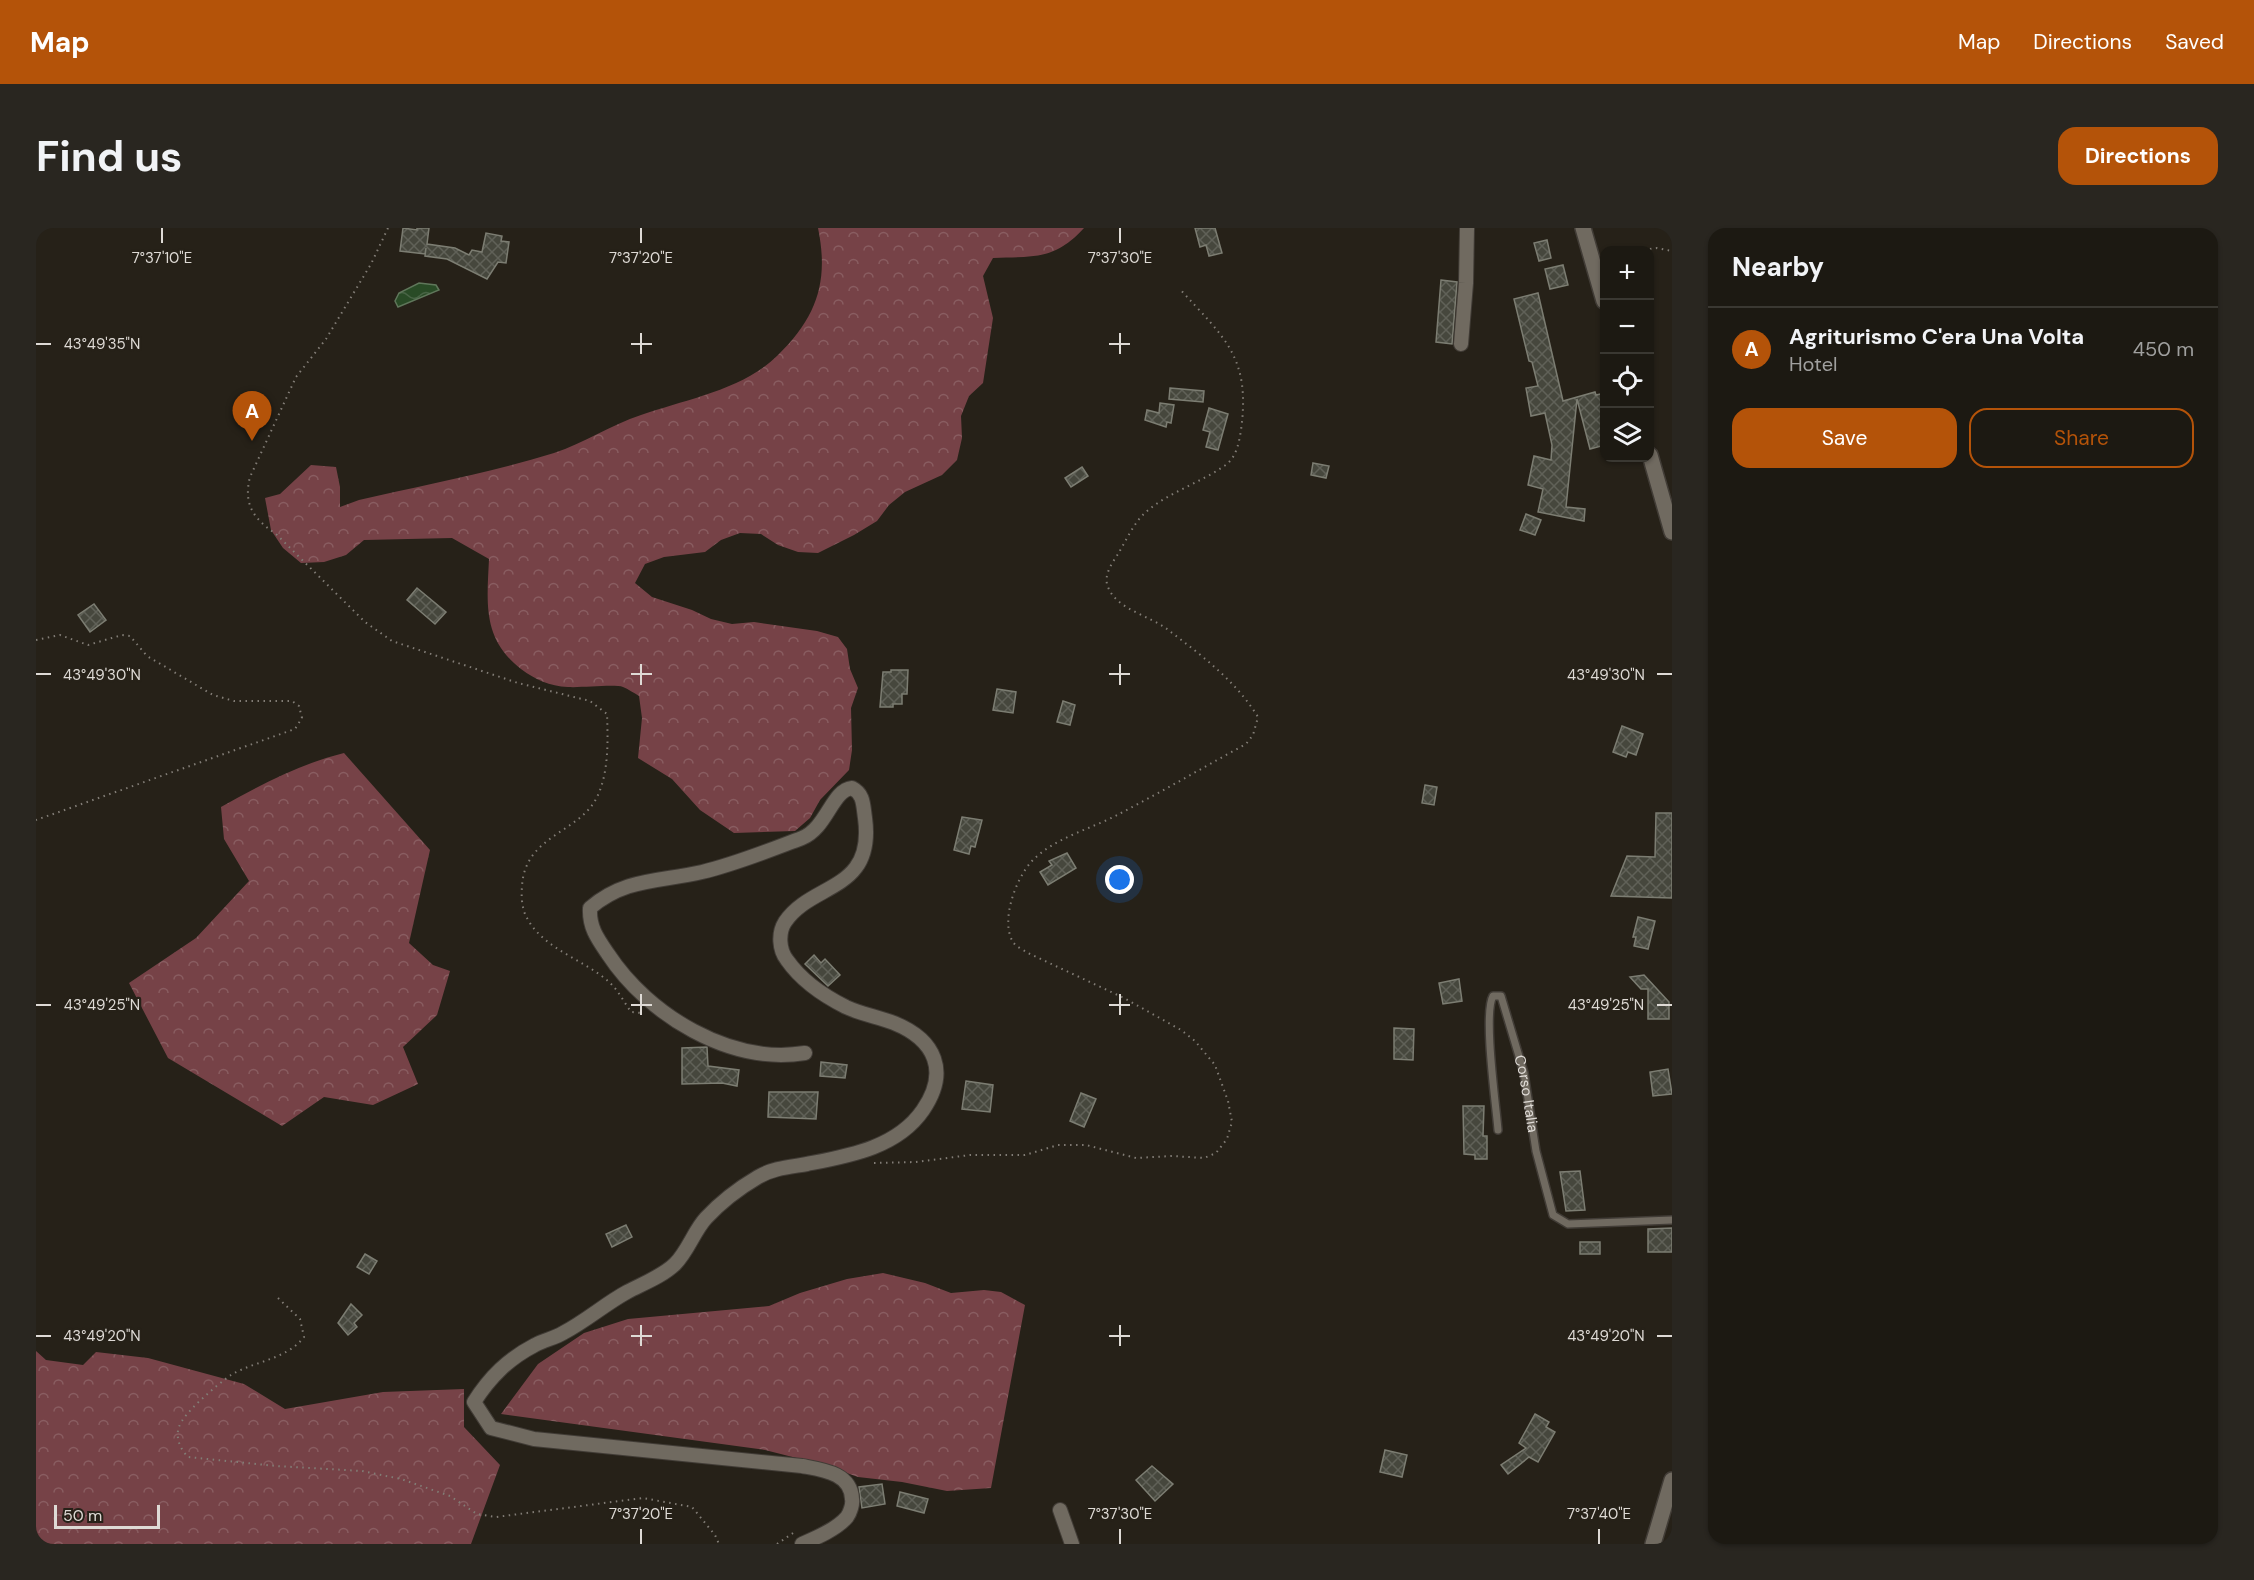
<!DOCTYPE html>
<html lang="en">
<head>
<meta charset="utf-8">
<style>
  body { margin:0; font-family:"DM Sans",sans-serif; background:#292620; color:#f1f3f6 }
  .controls { position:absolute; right:18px; top:18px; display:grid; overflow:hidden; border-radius:12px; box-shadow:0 2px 4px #0004 }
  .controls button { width:54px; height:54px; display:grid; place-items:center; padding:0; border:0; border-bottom:2px solid #3a3832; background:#1c1912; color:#f1f3f6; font:30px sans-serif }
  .scale { position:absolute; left:18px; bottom:15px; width:106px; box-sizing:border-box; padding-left:6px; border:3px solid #dedad5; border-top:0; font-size:16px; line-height:21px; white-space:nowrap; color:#dedad5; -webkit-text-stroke:4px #262118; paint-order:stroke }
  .you { position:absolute; left:1084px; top:652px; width:21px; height:21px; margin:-15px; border:4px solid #fff; border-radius:50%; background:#1a73e8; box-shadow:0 0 0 9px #1a73e833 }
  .badge { display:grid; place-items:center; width:39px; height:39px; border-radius:50%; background:#b45309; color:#fff; font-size:20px; font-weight:700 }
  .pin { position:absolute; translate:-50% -50px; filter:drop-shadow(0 2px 3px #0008) }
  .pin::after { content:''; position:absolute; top:32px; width:21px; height:18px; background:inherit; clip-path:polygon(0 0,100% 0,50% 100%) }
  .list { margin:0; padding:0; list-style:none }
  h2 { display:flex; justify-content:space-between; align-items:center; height:78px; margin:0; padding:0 24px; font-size:26px }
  h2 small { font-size:20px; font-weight:400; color:#a0a09f }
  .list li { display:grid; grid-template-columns:39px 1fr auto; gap:18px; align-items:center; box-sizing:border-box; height:84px; padding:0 24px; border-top:2px solid #3a3832 }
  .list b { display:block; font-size:22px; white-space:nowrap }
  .list p { margin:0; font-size:20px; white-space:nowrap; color:#a0a09f }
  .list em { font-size:20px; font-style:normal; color:#a0a09f }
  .actions { display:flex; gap:12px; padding:18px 24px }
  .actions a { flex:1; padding:14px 0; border:2px solid #b45309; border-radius:18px; text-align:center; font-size:21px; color:#b45309 }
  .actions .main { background:#b45309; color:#fff }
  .icon { flex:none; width:33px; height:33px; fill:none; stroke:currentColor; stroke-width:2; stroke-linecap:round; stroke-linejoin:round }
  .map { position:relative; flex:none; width:1636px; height:1316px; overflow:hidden; border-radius:18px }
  header { display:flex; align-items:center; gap:36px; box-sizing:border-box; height:84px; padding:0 30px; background:#b45309; color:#fff }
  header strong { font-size:28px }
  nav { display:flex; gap:33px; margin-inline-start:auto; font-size:21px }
  .intro { display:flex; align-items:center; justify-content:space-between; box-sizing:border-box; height:144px; padding:0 36px }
  h1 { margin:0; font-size:42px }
  .button { padding:15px 27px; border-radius:18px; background:#b45309; color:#fff; font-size:21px; font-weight:700 }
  main { display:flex; gap:36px; padding:0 36px }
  aside { flex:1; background:#1c1912; border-radius:18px; box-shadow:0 2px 4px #0004 }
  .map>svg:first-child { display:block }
  .forest { fill:url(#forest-crowns) }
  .water { fill:url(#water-waves); stroke:#5f765a; stroke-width:1.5 }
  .building { fill:url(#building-cross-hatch); stroke:#7c7d72; stroke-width:1.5 }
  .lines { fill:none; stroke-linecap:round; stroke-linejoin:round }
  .service-casing { stroke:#413c36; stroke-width:10 }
  .minor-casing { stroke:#413c36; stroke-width:16 }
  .secondary-casing { stroke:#413c36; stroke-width:18 }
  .path { stroke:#827d76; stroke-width:2; stroke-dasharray:1.5 4.5; stroke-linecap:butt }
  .service { stroke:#706a60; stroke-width:7 }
  .minor { stroke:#706a60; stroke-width:14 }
  .secondary { stroke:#706a60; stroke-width:15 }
  .ticks { fill:none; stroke:#dedad5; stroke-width:2 }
  .labels { text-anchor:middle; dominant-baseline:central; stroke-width:4.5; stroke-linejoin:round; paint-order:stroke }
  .street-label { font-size:15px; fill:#dedad5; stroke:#262118 }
  .ticks-label { font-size:15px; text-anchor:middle; fill:#dedad5; stroke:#262118; stroke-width:4.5; stroke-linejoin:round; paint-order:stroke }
</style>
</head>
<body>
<header>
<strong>Map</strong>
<nav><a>Map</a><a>Directions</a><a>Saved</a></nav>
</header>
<div class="intro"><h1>Find us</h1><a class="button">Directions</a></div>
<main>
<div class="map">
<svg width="1636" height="1316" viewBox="0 0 1636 1316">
  <defs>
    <pattern id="forest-crowns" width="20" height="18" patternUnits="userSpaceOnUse" patternTransform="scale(1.5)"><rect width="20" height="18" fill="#764247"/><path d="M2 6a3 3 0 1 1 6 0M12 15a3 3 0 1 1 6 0" fill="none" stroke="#895d61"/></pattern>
    <pattern id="water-waves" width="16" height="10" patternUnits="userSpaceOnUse" patternTransform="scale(1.5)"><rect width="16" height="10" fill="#294b26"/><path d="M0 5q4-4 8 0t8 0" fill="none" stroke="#486445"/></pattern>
    <pattern id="building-cross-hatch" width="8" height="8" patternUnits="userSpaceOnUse" patternTransform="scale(1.5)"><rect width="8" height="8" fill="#46473d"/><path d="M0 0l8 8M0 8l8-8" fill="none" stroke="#606158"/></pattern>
  </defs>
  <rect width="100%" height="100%" fill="#262118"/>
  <g class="forest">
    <path d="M782 0H1048C1018 33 997 28 957 30L947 48 957 90 947 155 933 168 925 188 926 210 921 232 906 247 869 264 853 277 841 293 818 307 782 325 762 324 742 317 725 306 704 305 685 312 669 324 628 329 609 336 599 355 616 369 656 382 675 391 696 396 718 394 781 403 802 409 811 421 814 441 822 460 815 480 816 522 813 542 784 572 774 590 759 603 698 605 664 582 636 551 602 530 606 490 603 468C598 465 592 461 587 459 579 456 544 460 532 459 513 458 500 452 485 441 446 411 451 375 453 331L416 310 328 312 310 327 288 334 265 335 247 320 235 302 229 270 244 266 275 237 300 239 304 259V279L323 272C388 257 454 245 518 225 548 215 575 197 605 187 650 171 707 162 742 127 781 89 793 53 782 0Z"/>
    <path d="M308 525 394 622 373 715 397 737 414 743 401 787 367 819 382 856 337 877 288 869 246 898 132 830 93 755 160 710 213 653 188 611 185 579C225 557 263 536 308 525Z"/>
    <polygon points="847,1045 889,1055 915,1065 948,1062 965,1064 989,1077 955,1260 911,1263 866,1254 822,1249 788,1237 729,1222 465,1186 502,1136 548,1105 592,1091 733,1078 764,1065 811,1051"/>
    <polygon points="0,1123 10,1132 47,1137 60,1124 112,1130 208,1156 249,1181 347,1164 428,1161 428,1199 464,1237 435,1316 0,1316"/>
  </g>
  <polygon class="water" points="383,55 400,57 403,62 362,79 359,73 363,65"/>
  <g class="building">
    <polygon points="367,0 381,2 381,0 393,0 391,16 419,20 433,27 436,22 446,24 450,5 466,8 465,13 473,14 470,35 462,34 451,51 411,31 389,28 390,20 389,26 364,23"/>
    <polygon points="1159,0 1179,0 1186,25 1173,28 1170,17 1164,19"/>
    <polygon points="1511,12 1515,30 1503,33 1498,15"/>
    <polygon points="1527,37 1532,57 1514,61 1509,41"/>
    <polygon points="1405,52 1421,54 1416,116 1400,114"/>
    <polygon points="1502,65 1527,173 1559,164 1560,167 1569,165 1569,217 1554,221 1541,171 1530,279 1549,281 1548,293 1502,284 1507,261 1492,257 1498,228 1515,232 1516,217 1509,185 1495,188 1490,160 1502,158 1496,134 1493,133 1478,71"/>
    <polygon points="1134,160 1168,163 1167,174 1133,171"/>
    <polygon points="1124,175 1138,177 1135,195 1131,194 1130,199 1109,192 1111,182 1123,185"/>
    <polygon points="1173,180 1192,186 1182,222 1170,219 1174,204 1167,202"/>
    <polygon points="1277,235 1293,238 1290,250 1275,247"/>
    <polygon points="1046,239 1052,248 1035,259 1029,250"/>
    <polygon points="1490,286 1505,292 1499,307 1484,302"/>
    <polygon points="381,360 410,384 399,396 371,372"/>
    <polygon points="58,376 70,392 54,404 42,387"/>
    <polygon points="855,442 872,442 871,466 866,466 866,476 857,476 857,479 844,479 847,444 855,444"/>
    <polygon points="961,461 980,464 977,485 957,482"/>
    <polygon points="1027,473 1039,477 1034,497 1021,494"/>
    <polygon points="1586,498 1607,506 1600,527 1592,524 1590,529 1577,524"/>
    <polygon points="1389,557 1401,559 1398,577 1386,575"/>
    <polygon points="1620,585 1636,585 1636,670 1575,668 1591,628 1619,629"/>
    <polygon points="926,589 946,592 939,619 935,618 933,626 918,622"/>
    <polygon points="1031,625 1040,640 1012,657 1004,644 1016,637 1013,633"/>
    <polygon points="1602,689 1619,693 1612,721 1598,718 1600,709 1597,709"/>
    <polygon points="778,727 785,735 789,731 804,747 792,758 769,736"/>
    <polygon points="1608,747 1633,774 1633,791 1612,791 1612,761 1605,761 1594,749"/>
    <polygon points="1423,751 1426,773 1407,776 1403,755"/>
    <polygon points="1358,800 1378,801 1377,832 1358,831"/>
    <polygon points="671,819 672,838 703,842 701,858 686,855 646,856 646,820"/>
    <polygon points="785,834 811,837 809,850 784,848"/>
    <polygon points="1632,841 1636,866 1617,868 1614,844"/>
    <polygon points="930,853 957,857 954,884 926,881"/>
    <polygon points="733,864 782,864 780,891 732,889"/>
    <polygon points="1045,865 1060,871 1048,899 1034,893"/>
    <polygon points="1427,878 1448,878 1447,908 1451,908 1451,931 1439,931 1439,927 1428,926"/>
    <polygon points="1544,943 1549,982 1530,983 1524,944"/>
    <polygon points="590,997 596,1009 576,1019 570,1006"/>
    <polygon points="1636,1000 1636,1024 1612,1024 1612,1001"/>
    <rect x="1544" y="1014" width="20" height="12"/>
    <polygon points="329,1026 341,1033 333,1046 321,1039"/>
    <polygon points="315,1076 326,1087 318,1095 321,1099 312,1107 302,1095"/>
    <polygon points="1499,1186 1513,1194 1510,1199 1519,1204 1502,1234 1493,1229 1472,1246 1465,1237 1490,1220 1483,1215"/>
    <polygon points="1349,1222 1371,1227 1366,1249 1344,1244"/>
    <polygon points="1116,1238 1137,1256 1119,1273 1100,1252"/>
    <polygon points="846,1256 849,1276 826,1280 823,1259"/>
    <polygon points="864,1264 892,1271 888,1285 861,1278"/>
  </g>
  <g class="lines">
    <g class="service-casing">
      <g id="service">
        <path id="s1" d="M1462 902C1460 877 1447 786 1457 768H1465L1488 845 1500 923 1517 987 1532 996 1636 992"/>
      </g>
    </g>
    <g class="minor-casing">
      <g id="minor">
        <polyline points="1425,116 1430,55 1431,0"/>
        <polyline points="1024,1282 1036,1316"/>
        <path d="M766 1316C780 1310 801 1301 811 1289 814 1285 817 1276 816 1271 815 1245 787 1242 766 1238L498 1211 455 1200 438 1174C454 1149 472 1131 499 1117 508 1112 519 1110 527 1105 550 1093 569 1076 591 1064 606 1056 627 1048 639 1036 652 1023 658 1003 670 990 684 975 705 959 722 949 737 940 754 939 771 936 812 928 861 920 887 882 913 844 900 812 858 795 842 789 825 786 810 779 788 768 765 752 751 732 743 722 742 705 749 694 776 654 839 664 829 590 827 577 828 566 816 560 796 562 791 600 766 610 734 622 700 636 666 644 623 654 589 650 554 680 553 699 561 710 572 726 612 787 694 837 769 825"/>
      </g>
    </g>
    <g class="secondary-casing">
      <g id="secondary">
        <polyline points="1547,0 1568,73"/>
        <polyline points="1614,227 1636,304"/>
        <polyline points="1617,1316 1636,1252"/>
      </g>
    </g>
    <g class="path">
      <path d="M352 0 335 36 290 111 260 149 214 249C207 277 218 291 240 306L329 394 356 413 482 455 554 473 571 486C572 512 573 547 560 571 542 605 488 608 486 659 485 668 486 682 491 690 507 721 549 732 573 754 582 762 588 774 595 784L606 785"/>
      <polyline points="1608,22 1621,20 1636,23"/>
      <polyline points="0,412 24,407 52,417 86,407 94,408 111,428 177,467 198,473 256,473 263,478 266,490 259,501 0,592"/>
      <path d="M838 935 880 934 934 927H989L1022 917H1050L1100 930 1136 928 1168 930 1180 925 1191 911 1196 894 1192 873 1179 837 1159 813 1145 802 1088 770 992 725C988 722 980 719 977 714 964 693 980 650 996 633 1019 609 1056 601 1085 585 1127 563 1168 539 1210 516L1217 507 1222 489C1199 452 1165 427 1131 401 1114 388 1080 381 1072 359 1067 348 1076 335 1082 326 1090 313 1098 294 1110 284 1133 264 1164 255 1188 238 1200 231 1203 215 1205 202 1215 128 1188 110 1143 60"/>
      <path d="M242 1070 264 1091 268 1109C250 1132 218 1133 195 1147 182 1156 147 1185 143 1199 139 1210 145 1222 152 1229L240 1238 326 1243 365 1251 414 1268 441 1286 460 1289 607 1270 656 1279 679 1307 683 1316"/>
      <polyline points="741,1316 757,1305"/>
    </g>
    <use href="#service" class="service"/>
    <use href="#minor" class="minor"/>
    <use href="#secondary" class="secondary"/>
  </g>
  <path class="ticks" d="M126 0V15M605 0V15M1084 0V15M605 105V126M1084 105V126M0 116H15M595 116H616M1073 116H1094M605 436V457M1084 436V457M0 446H15M595 446H616M1073 446H1094M1621 446H1636M605 766V787M1084 766V787M0 777H15M595 777H616M1073 777H1094M1621 777H1636M605 1097V1118M1084 1097V1118M0 1108H15M595 1108H616M1073 1108H1094M1621 1108H1636M605 1301V1316M1084 1301V1316M1563 1301V1316"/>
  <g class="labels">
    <g class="street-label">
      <text stroke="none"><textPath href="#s1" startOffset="244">Corso Italia</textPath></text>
    </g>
  </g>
  <g class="ticks-label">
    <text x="126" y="35">7°37'10"E</text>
    <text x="605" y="35">7°37'20"E</text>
    <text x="1084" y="35">7°37'30"E</text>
    <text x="66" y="121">43°49'35"N</text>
    <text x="66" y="452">43°49'30"N</text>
    <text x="1570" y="452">43°49'30"N</text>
    <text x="66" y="782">43°49'25"N</text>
    <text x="1570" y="782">43°49'25"N</text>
    <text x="66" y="1113">43°49'20"N</text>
    <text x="1570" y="1113">43°49'20"N</text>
    <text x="605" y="1291">7°37'20"E</text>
    <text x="1084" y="1291">7°37'30"E</text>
    <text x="1563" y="1291">7°37'40"E</text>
  </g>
</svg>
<div class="controls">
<button>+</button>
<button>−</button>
<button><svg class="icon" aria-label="locate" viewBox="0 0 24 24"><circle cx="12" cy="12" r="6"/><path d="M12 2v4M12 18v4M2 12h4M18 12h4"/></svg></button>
<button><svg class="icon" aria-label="layers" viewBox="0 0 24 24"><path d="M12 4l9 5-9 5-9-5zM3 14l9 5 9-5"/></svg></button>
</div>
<div class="scale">50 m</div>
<div class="you"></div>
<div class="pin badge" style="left:216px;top:213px">A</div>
</div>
<aside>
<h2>Nearby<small></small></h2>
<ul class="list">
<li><span class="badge">A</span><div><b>Agriturismo C'era Una Volta</b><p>Hotel</p></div><em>450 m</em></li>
</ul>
<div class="actions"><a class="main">Save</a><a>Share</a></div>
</aside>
</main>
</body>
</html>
